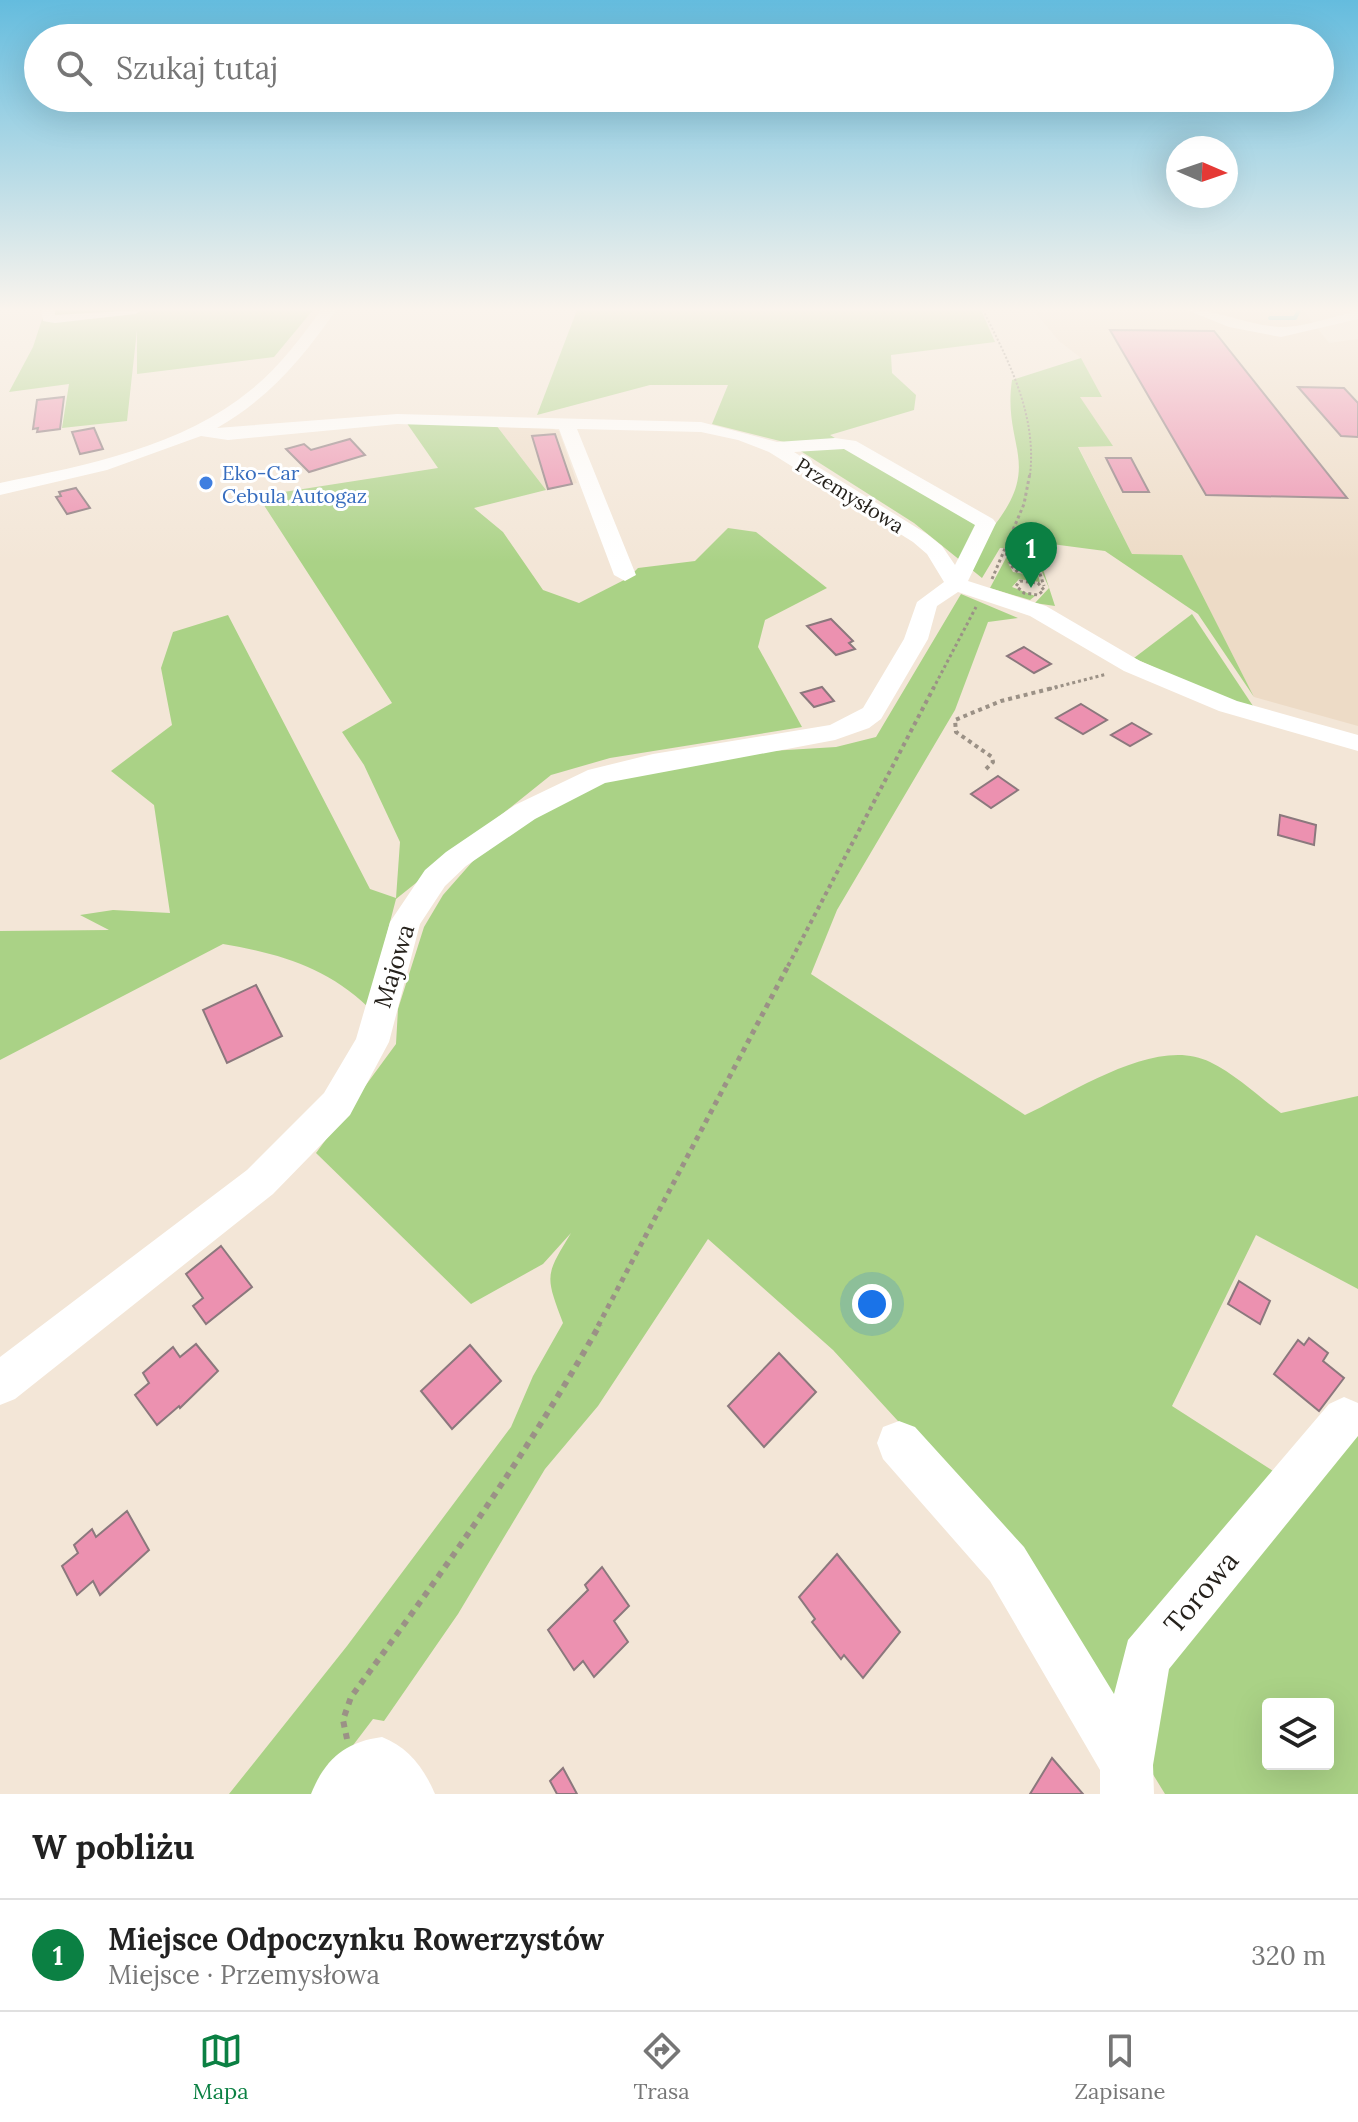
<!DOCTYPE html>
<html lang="pl">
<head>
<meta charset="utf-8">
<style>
  body { margin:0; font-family:Lora,serif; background:#f2f2f2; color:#222 }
  .controls { position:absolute; right:24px; bottom:24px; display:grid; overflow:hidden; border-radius:8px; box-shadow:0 8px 32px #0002 }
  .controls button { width:72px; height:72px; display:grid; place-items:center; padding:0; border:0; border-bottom:2px solid #e0e0e0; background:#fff; color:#222; font:40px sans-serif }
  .compass { position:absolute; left:1166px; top:136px; width:72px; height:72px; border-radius:50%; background:#fff; box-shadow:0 8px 32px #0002; rotate:92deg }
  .you { position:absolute; left:872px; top:1304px; width:28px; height:28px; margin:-20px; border:6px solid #fff; border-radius:50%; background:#1a73e8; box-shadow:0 0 0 12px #1a73e833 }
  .badge { display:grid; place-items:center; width:52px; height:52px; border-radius:50%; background:#0b8043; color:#fff; font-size:26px; font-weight:700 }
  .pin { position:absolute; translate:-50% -66px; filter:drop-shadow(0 2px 4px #0008) }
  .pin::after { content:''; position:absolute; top:42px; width:28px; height:24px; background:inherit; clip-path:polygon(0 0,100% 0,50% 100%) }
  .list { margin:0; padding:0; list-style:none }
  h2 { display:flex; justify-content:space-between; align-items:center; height:104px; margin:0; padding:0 32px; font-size:34px }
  h2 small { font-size:26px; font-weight:400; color:#767676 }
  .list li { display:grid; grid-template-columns:52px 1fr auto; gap:24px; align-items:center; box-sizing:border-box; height:112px; padding:0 32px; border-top:2px solid #e0e0e0 }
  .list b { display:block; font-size:30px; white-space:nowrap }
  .list p { margin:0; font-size:26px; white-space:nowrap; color:#767676 }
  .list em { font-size:26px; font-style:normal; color:#767676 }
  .icon { flex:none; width:44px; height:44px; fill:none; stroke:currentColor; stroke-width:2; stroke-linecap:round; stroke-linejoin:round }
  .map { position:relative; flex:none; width:1358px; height:1794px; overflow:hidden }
  .search { position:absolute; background:#fff; box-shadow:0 8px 32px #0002; left:24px; right:24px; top:24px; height:88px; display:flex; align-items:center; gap:20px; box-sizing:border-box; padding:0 28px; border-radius:44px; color:#767676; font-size:30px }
  .sheet { height:216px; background:#fff }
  nav { display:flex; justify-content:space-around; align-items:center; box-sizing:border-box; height:112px; border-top:2px solid #e0e0e0; background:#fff; font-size:22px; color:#767676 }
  nav a { display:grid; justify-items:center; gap:4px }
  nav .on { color:#0b8043 }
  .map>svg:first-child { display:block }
  .built { fill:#eddbc6 }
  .green { fill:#aad286; fill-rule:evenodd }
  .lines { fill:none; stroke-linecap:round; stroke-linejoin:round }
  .stream { stroke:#3ec7d0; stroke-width:4 }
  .building { fill:#ec91b0; stroke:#8b787d; stroke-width:2 }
  .path-far4 { stroke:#9b9186; stroke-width:2; stroke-dasharray:2 2; stroke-linecap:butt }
  .path-far3 { stroke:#9b9186; stroke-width:3; stroke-dasharray:3 3; stroke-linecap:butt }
  .path-far2 { stroke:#9b9186; stroke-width:4; stroke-dasharray:4 4; stroke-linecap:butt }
  .path-far1 { stroke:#9b9186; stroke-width:5; stroke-dasharray:5 5; stroke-linecap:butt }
  .path { stroke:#9b9186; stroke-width:6; stroke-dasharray:6 6; stroke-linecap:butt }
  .minor { fill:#fff; fill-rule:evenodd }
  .shop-dot { fill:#3f7fe0; stroke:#fff; stroke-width:3 }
  .labels { text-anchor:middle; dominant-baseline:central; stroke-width:6; stroke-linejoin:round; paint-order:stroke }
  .far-shop-label { font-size:20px; fill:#366cbe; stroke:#fff; text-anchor:start }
  .far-street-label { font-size:20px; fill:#26221c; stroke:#fff }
  .street-label { font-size:24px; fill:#26221c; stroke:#fff }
  .near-street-label { font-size:28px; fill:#26221c; stroke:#fff }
</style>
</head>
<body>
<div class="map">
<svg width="1358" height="1794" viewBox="0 0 1358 1794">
  <rect width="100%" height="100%" fill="#f3e6d7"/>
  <g class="built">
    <polygon points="1033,310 1303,310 1329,343 1358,339 1358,726 1254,697 1182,556 1132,554 1078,446 1080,396 1101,397 1081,358 1059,341"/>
    <polygon points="496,425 547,427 559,431 577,483 546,490"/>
  </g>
  <g class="green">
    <polygon points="45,310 313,310 274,357 137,374 137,330 127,421 62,428 69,384 9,392 33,347"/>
    <path d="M577 310H981L995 342 891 355 892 373 916 395 914 410 830 435 989 532C1046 464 1002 448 1012 380L1081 358 1102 397H1080L1113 446 1078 447 1132 554 1182 555 1254 697 1198 614 1105 551 1044 543 1013 548 1033 553 1041 563 1055 606 1035 603 1049 588 1039 565 1028 553H1011V548H1000L982 578 914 523 788 443 712 424 728 385H650L537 415Z"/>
    <path d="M406 422 496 425 546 490 474 508 503 532 543 590 579 603 628 578 638 568 695 561 728 528 756 532 827 588 765 620 758 647 802 727 610 758 551 775 396 899 368 1007C326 967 280 954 223 944L0 1060V931L109 930 80 915 113 910 170 913 154 805 111 771 172 725 161 668 173 632 228 615 370 889 396 898 400 842 364 765 342 732 392 703 258 496 438 468Z"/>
    <polygon points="1007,556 1014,558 1008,563 1013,572 1031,575 1037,571 1040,582 1019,579 1012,587 1035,596 1030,600 990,588"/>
    <path d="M961 594 1018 618 988 622 955 710 837 910 811 974 1025 1115C1074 1092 1157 1035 1210 1062 1235 1074 1258 1096 1281 1113L1358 1096V1289L1256 1235 1172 1406 1301 1489 1358 1419V1794H1165L1015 1549 833 1350 708 1239 598 1406 545 1469 458 1614 384 1721 373 1719 316 1794H229L347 1646 511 1427 533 1376 563 1323C545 1275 545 1276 571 1233L543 1264 471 1304 316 1153 396 1044 398 1009 424 927 443 895 480 853 589 782 718 754 836 747 876 737ZM1268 1704H1328V1764H1268Z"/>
    <polygon points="1192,614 1255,709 1200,689 1134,658"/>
  </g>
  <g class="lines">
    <polyline class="stream" points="1270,318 1295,318 1299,310"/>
  </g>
  <g class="building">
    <polygon points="1110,330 1214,331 1347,498 1206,495"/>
    <polygon points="1298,387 1344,388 1358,403 1358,437 1341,436"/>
    <polygon points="64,397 60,429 37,432 38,428 33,429 37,400"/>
    <polygon points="94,428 103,449 80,454 72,432"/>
    <polygon points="555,434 572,484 548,489 532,436"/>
    <polygon points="350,439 365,455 309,472 286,449 304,444 311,450"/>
    <polygon points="1106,458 1131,458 1149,492 1123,492"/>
    <polygon points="76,488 90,508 67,514 56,497 61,496 59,492"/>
    <polygon points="831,619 853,641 849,643 855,649 836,655 807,626"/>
    <polygon points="1024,647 1032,652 1051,664 1034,673 1007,656"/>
    <polygon points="822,687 834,701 814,707 801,693"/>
    <polygon points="1081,704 1107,720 1083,734 1056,718"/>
    <polygon points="1132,723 1151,734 1130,746 1111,735"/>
    <polygon points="998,776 1018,790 991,808 971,794"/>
    <polygon points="1280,815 1316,825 1314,845 1278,835"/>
    <polygon points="256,985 282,1036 227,1063 203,1010"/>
    <polygon points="221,1246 252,1287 206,1324 193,1306 203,1298 186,1274"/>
    <polygon points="1239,1281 1270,1301 1260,1324 1228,1304"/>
    <polygon points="1309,1338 1328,1353 1323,1361 1344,1378 1319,1411 1274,1374 1298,1340 1304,1345"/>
    <polygon points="196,1344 218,1371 180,1408 179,1406 157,1425 135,1395 149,1383 143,1373 173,1347 180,1357"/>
    <polygon points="470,1345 501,1381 452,1429 421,1391"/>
    <polygon points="779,1353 816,1392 764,1447 728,1406"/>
    <polygon points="127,1511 149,1550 100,1595 93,1581 77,1595 62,1566 78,1553 74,1545 92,1529 96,1537"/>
    <polygon points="837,1554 900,1632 863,1678 844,1655 841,1659 812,1622 815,1619 799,1597"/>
    <polygon points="602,1567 629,1606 614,1621 628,1642 594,1677 583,1661 574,1670 548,1630 588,1590 585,1585"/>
    <polygon points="1052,1758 1083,1794 1030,1794"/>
    <polygon points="563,1768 577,1794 557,1794 550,1781"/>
  </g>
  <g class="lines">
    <path class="path-far4" d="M983 310C1009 362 1037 415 1030 475"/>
    <g class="path-far3">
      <polyline points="1005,554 1022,557 1023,563"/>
      <polygon points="1013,559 1032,561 1037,569 1018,572 1009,564"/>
      <polyline points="1038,568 1044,586"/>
      <polyline points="992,579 1024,504 1030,473"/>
      <polygon points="1020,581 1038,583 1044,590 1038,595 1024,593 1016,586"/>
      <polyline points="933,689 976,607"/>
      <polyline points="1049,689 1107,674"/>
    </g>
    <g class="path-far2">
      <polyline points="986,769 993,762 992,757 956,732 955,720 1001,701 1057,687"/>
      <polyline points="788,966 934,687"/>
    </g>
    <polyline class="path-far1" points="598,1326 789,964"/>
    <path class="path" d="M347 1739 343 1720 351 1697C440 1576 526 1456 600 1324"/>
    <g class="minor">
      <polygon points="41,310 55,310 55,315 142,310 135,314 55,323 43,321"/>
      <path d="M321 310H336C303 358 268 399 217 428L397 414 701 422 777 442 835 438 856 441 993 519 996 523 968 581 1046 606 1140 661 1237 701 1358 735V751L1219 711 1124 671 1030 616 958 592 937 606 928 639 881 719 869 728 835 740 605 783 535 819 466 866 445 886 420 924 389 1042 350 1115 273 1194 15 1399 0 1405V1357L247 1170 324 1093 356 1039 390 922 425 870 446 852 515 805 588 770 653 754 830 725 863 708 904 639 917 602 944 582 927 554 913 542 769 452 738 440 701 432 577 429 636 575 625 581 614 575 559 429 397 424 228 440 201 436 107 470 0 495V483C87 465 182 447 252 389 279 367 301 338 321 310ZM844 449 975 525 955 565 942 546 927 534 794 452Z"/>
      <path d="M1187 310C1219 310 1247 325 1279 327 1303 328 1334 316 1358 311V319L1281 337 1229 327Z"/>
      <polygon points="1344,1397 1358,1403 1358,1436 1169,1669 1153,1765 1154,1794 1100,1794 1100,1770 990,1581 883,1459 877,1443 883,1427 899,1421 915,1427 1024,1547 1114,1694 1128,1640 1329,1404"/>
      <path d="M382 1737C408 1747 424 1768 435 1794H311C325 1759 345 1742 382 1737Z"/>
    </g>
  </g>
  <linearGradient id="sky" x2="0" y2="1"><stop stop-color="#64bcde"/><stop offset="0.55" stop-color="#faf4ed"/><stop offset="1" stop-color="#faf4ed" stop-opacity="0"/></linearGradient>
  <rect width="1358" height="562" fill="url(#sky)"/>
  <circle class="shop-dot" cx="206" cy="483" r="8"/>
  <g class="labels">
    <g class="far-shop-label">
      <text x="222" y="472">Eko-Car<tspan x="222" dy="23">Cebula Autogaz</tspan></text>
    </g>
    <g class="far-street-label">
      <text transform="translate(850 495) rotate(32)">Przemysłowa</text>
    </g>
    <g class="street-label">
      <text transform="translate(394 966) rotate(-73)">Majowa</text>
    </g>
    <g class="near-street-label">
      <text transform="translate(1201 1592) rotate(-50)">Torowa</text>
    </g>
  </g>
</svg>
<div class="controls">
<button><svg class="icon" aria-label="layers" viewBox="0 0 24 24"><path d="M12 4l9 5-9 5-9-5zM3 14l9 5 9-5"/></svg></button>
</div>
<svg class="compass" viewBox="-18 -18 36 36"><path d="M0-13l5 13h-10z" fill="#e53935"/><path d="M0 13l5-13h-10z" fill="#767676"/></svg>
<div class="you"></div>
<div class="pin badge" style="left:1031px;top:588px">1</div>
<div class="search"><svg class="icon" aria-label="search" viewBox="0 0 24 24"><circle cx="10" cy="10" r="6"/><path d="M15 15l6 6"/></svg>Szukaj tutaj</div>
</div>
<section class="sheet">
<h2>W pobliżu<small></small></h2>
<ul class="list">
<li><span class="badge">1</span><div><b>Miejsce Odpoczynku Rowerzystów</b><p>Miejsce · Przemysłowa</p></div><em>320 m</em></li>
</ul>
</section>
<nav>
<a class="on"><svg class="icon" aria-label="map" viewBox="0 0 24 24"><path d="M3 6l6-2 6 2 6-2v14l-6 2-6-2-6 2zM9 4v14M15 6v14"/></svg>Mapa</a>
<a><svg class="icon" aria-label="directions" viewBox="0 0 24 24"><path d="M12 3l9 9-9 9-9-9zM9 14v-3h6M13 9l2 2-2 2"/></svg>Trasa</a>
<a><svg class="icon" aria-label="saved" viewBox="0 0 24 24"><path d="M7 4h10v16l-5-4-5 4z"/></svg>Zapisane</a>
</nav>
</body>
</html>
